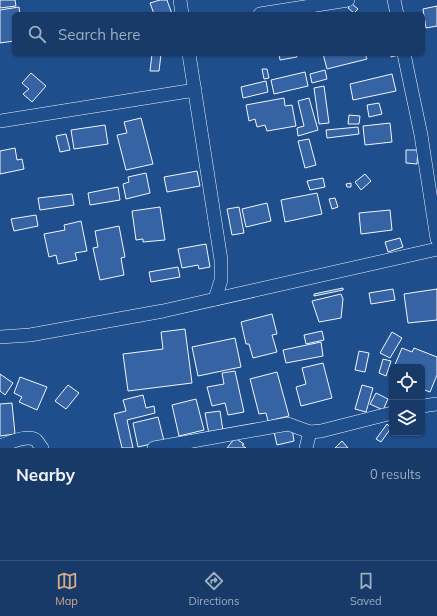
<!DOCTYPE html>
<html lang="en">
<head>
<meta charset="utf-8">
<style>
  body { margin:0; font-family:Mulish,sans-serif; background:#244571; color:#f1f3f6 }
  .controls { position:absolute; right:12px; bottom:12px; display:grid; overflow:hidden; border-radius:6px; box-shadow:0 1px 3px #0004 }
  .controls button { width:36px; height:36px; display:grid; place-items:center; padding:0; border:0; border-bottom:1px solid #36547d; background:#173a69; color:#f1f3f6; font:20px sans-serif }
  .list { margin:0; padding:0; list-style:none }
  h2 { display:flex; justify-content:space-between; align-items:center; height:52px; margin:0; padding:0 16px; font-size:17px }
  h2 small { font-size:13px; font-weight:400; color:#9eadc0 }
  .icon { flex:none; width:22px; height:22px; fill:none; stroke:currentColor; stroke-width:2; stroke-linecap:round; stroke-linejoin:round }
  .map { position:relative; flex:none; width:437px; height:448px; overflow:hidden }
  .search { position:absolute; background:#173a69; box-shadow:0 1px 3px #0004; left:12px; right:12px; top:12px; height:44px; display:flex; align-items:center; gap:10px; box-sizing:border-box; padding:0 14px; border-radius:6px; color:#9eadc0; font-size:15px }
  .sheet { height:112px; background:#173a69 }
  nav { display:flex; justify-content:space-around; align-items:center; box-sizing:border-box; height:56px; border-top:1px solid #36547d; background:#173a69; font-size:11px; color:#9eadc0 }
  nav a { display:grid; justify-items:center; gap:2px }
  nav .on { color:#d6ab8b }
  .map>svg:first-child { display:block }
  .building { fill:#3563a3; stroke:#f2f6ff }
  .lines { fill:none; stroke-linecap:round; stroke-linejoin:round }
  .minor-casing { stroke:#f2f6ff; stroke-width:14 }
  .minor { stroke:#1f4e8c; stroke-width:13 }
</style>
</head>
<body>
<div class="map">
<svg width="437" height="448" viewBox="0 0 437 448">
  <rect width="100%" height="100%" fill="#1f4e8c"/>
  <g class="building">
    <polygon points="0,0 15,0 16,6 0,8"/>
    <polygon points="160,0 167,0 172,14 154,14 150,3"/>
    <polygon points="352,4 358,9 354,13 348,8"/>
    <polygon points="437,6 437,26 426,28 423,9"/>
    <polygon points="19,7 20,14 14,14 14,41 0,43 0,10"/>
    <polygon points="152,54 161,54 159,71 150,71"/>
    <polygon points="279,54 296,54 297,57 280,60"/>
    <polygon points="323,54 365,54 367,59 327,69"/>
    <polygon points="391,54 399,54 399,55 391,57"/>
    <polygon points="262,69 267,69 269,78 264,79"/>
    <polygon points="325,70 327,79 312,83 310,74"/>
    <polygon points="305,72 308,86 274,94 271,80"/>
    <polygon points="31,73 46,86 32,102 23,94 29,89 22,83"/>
    <polygon points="392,74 396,91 353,100 350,84"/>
    <polygon points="266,81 268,92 243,98 241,87"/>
    <polygon points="324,86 329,123 319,124 314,88"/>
    <polygon points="284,98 285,106 292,105 296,126 267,131 265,125 257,127 255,119 249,121 246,105"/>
    <polygon points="309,98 318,130 298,136 297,128 304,126 298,101"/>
    <polygon points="379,103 382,114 369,117 367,105"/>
    <polygon points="349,115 360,116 359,124 348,124"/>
    <polygon points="141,118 153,164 126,170 117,135 127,133 124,122"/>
    <polygon points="390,123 392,142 365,145 363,126"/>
    <polygon points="105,125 108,144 74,149 71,130"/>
    <polygon points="358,127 359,134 327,138 326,130"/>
    <polygon points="66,134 70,150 60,152 56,136"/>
    <polygon points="309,139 316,165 305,168 298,141"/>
    <polygon points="15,148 17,160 22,159 24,169 0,174 0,151"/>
    <polygon points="406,150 418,150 417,164 406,163"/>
    <polygon points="197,171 200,186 167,192 164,177"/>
    <polygon points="146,173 150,193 126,199 123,184 129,182 128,177"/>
    <polygon points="365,174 371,181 361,190 355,182"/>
    <polygon points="323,178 325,187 310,190 307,181"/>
    <polygon points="351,183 351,187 347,187 346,184"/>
    <polygon points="118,187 120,200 90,205 88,193"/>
    <polygon points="317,193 322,214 285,222 281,200"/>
    <polygon points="72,194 74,205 40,210 38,198"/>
    <polygon points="335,198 338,207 332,209 329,199"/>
    <polygon points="267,203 271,221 246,227 242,209"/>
    <polygon points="160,207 165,240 143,242 143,239 136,240 132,211"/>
    <polygon points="239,207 244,233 232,235 227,209"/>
    <polygon points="390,210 392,230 361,234 359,213"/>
    <polygon points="36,215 38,226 14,231 11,219"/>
    <polygon points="81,221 87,251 75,253 77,260 58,264 56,255 49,257 44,234 65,230 64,225"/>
    <polygon points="119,226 125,257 121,258 124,275 100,280 93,248 98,247 95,231"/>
    <polygon points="400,238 403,247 388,252 385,242"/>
    <polygon points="206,244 210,267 199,269 198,265 182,268 178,249"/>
    <polygon points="178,267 180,277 151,282 149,272"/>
    <polygon points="343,288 343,290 314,296 314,294"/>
    <polygon points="393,289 395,300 371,304 369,293"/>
    <polygon points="437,289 437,320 408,323 404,294"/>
    <polygon points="341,294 343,299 341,318 319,322 312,301"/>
    <polygon points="272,314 277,334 272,335 277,352 253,358 249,344 246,344 241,322"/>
    <polygon points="185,329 192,383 128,391 123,354 163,349 161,332"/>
    <polygon points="322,331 324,340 306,344 304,335"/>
    <polygon points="392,332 402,338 390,358 380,353"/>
    <polygon points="235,338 241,367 198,376 192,347"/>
    <polygon points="321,342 323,356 286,363 283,350"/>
    <polygon points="402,348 412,352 414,348 437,357 437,375 430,392 422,389 422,367 394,367"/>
    <polygon points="359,351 369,353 365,372 355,370"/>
    <polygon points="383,359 391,361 386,376 379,373"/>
    <polygon points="323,363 332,398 301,406 296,387 306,384 302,368"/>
    <polygon points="235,371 244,412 228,415 225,403 212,406 207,387 224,384 222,373"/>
    <polygon points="277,372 289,416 268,421 266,413 259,414 250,379"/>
    <polygon points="0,374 13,383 5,395 0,391"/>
    <polygon points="20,377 47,387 37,410 19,402 22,397 14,393"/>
    <polygon points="68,385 79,393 66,409 55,401"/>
    <polygon points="362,385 373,388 366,412 355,409"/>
    <polygon points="376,393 388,399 383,410 370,404"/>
    <polygon points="143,395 146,408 154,406 155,413 127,420 133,448 122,448 114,414 126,411 123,400"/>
    <polygon points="196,399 204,430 179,436 172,405"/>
    <polygon points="12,403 15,434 0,436 0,404"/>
    <polygon points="220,411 223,431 209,434 205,413"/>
    <polygon points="158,417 164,441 138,447 133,423"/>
    <polygon points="387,424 391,428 381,442 376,439"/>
    <polygon points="292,428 294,441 277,445 274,432"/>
    <polygon points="235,438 244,444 242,445 246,448 227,448"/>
    <polygon points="342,441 348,448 335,448"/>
  </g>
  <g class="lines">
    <g class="minor-casing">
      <g id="minor">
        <polyline points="180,0 182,14"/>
        <polyline points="394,0 397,14"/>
        <polyline points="260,14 348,0"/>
        <polyline points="189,54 221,260 221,280 215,299"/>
        <polyline points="404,54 421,135 437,239"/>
        <polyline points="0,121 195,90"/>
        <polyline points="0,337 30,335 163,311 437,249"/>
        <polyline points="422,406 437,404"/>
        <path d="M0 446C9 443 27 434 36 440 38 442 40 446 42 448"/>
        <polyline points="154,448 288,424 310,432 321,431 392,413"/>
        <polyline points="306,448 310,432"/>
      </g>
    </g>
    <use href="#minor" class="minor"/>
  </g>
</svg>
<div class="controls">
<button><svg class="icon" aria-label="locate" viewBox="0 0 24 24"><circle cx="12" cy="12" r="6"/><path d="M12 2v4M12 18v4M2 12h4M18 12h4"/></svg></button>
<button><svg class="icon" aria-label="layers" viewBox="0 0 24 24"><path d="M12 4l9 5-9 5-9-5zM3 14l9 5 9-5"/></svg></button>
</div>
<div class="search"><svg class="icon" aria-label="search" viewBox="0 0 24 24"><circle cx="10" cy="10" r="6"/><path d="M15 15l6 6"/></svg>Search here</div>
</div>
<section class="sheet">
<h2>Nearby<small>0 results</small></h2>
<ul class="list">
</ul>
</section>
<nav>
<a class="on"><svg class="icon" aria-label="map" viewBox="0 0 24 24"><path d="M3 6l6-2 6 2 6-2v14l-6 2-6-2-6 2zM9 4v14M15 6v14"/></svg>Map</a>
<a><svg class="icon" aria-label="directions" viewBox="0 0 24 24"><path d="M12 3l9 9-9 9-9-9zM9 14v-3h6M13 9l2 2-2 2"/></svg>Directions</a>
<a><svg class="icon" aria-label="saved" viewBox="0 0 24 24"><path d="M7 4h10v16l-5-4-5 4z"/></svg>Saved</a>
</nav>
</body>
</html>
